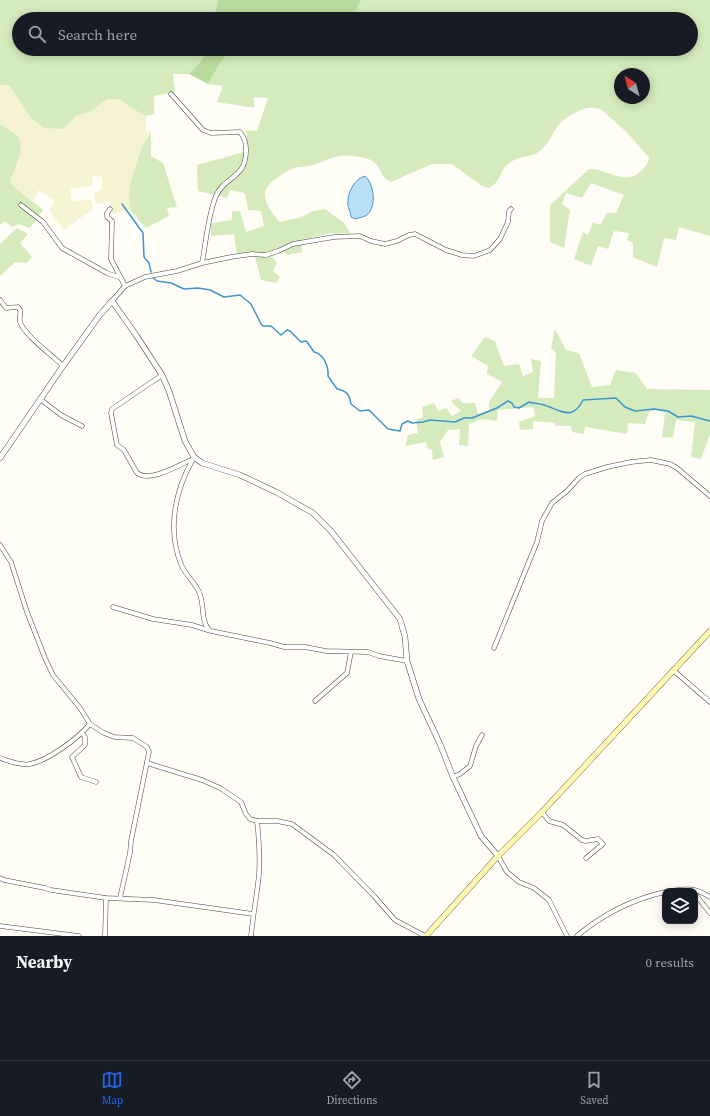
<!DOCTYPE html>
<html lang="en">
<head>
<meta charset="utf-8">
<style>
  body { margin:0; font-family:"Source Serif 4",serif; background:#20242c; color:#f1f3f6 }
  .controls { position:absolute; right:12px; bottom:12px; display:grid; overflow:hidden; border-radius:8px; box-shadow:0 2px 10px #0003 }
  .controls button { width:36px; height:36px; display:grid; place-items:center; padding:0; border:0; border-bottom:1px solid #363941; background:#171b24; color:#f1f3f6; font:20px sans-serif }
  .compass { position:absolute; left:614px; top:68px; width:36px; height:36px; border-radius:50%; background:#171b24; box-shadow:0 2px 10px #0003; rotate:324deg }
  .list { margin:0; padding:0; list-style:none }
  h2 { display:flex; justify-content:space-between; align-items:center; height:52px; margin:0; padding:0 16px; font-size:17px }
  h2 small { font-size:13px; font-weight:400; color:#9ea1a6 }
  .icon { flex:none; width:22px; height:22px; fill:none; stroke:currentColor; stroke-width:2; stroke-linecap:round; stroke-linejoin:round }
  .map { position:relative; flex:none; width:710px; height:936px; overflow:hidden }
  .search { position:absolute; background:#171b24; box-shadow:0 2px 10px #0003; left:12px; right:12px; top:12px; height:44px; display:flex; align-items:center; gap:10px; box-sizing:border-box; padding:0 14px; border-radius:22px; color:#9ea1a6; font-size:15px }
  .sheet { height:124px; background:#171b24 }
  nav { display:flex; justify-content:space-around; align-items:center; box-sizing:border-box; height:56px; border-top:1px solid #363941; background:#171b24; font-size:11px; color:#9ea1a6 }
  nav a { display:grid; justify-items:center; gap:2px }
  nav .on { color:#2563eb }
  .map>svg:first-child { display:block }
  .farmland { fill:#f6f3d4 }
  .green { fill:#d5ebbd; fill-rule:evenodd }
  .forest { fill:#b9dc9c }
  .water { fill:#b9e0f7; stroke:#3f96cf }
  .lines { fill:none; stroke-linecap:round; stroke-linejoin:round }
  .stream { stroke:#3f96cf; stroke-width:1.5 }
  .minor-casing { stroke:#444; stroke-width:5 }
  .tertiary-casing { stroke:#444; stroke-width:6 }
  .secondary-casing { stroke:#333; stroke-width:6 }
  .minor { stroke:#fff; stroke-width:4 }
  .tertiary { stroke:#fff; stroke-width:5 }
  .secondary { stroke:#fff6b0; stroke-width:5.5 }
</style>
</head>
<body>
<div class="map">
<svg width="710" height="936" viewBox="0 0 710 936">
  <rect width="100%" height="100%" fill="#fffdf5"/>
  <polygon class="farmland" points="0,85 9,85 31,118 63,129 76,116 92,111 107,99 119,99 133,109 146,116 146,130 151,132 141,149 130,183 129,195 130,210 111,214 110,202 96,204 94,193 102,190 102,177 93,176 92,186 71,189 71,201 91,200 93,209 64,230 49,210 55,201 39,190 33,201 16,189 10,182 18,160 18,137 0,124"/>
  <g class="green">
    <polygon points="0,0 218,0 214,19 19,19 19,49 206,49 202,60 189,74 173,74 175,92 154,96 154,114 146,116 133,109 119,99 107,99 92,111 76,116 63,129 45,128 31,118 9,85 0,85"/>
    <path d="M361 0H710V236L679 227 676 240 664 238 657 267 633 257V243L627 240 629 233 614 231 608 249 598 246 591 266 574 259 583 232 588 235 593 222 600 225 607 213H616L624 195 591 183 582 198 566 193 562 204 570 210 564 248 550 242V205L589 169C607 168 625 187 641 171 646 166 648 164 649 158 636 142 624 128 608 116 606 114 604 111 602 110 588 103 570 114 560 123 553 131 549 144 540 151 531 158 517 155 507 165 499 172 501 182 489 188L482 186 452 164H432L391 182C381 178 382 171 376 164 371 158 360 157 353 156 337 153 324 162 309 166 304 167 299 166 294 168 286 171 265 184 265 193 264 203 274 216 280 222L302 217 313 211 325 209 344 223 351 234 331 233 301 240 302 252 288 255 283 251 272 257 277 263 273 271 280 277 276 283 261 280 254 253 237 256 234 234 211 236V223L232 220V211H240L246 232 264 226 261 211 248 210 245 193 230 190 227 198 198 191 197 165 248 151 246 130 257 131 268 98 254 97V108L217 102 223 86 208 84 220 63 231 49H691V19H342L356 10ZM620 74H644V98H620Z"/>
    <path d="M0 124C5 128 14 132 18 137 26 146 14 171 10 182 19 193 32 200 43 210L30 228 19 224 12 227 5 221 0 225Z"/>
    <polygon points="151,132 151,156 163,163 177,207 167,208 169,216 146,228 130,210 129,195 130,184 141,149"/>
    <polygon points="17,228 28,234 20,243 32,257 26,263 15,262 0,276 0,244"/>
    <polygon points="555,329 566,350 579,353 592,387 610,385 616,370 636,373 647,389 710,390 710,434 701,459 691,457 695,422 676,420 673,438 662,437 665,413 657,410 649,412 645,424 628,423 627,434 585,427 584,434 572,432 571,426 555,426 555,423 533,421 533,429 520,430 519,422 535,416 533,407 498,410 497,421 482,419 469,424 468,446 459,445 460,429 448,430 440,442 444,457 433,460 432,450 428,449 426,442 405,446 408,435 418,433 416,420 423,417 422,407 434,403 438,411 446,408 452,416 461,411 451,401 458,398 463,403 475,403 478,414 489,410 489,402 502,382 487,374 488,366 471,356 485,337 495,341 504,366 519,364 523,376 533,372 531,359 541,361 538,398 554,398 556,353 551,348"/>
  </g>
  <g class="forest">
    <polygon points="218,0 361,0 356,10 342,19 214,19"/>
    <polygon points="206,49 231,49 220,63 208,84 189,74 202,60"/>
  </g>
  <path class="water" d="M365 176C374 184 377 206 367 215 364 217 358 218 355 219L351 217C351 212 347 207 348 202 348 191 355 179 365 176Z"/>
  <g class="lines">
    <g class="stream">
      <polyline points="122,204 143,233 144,257 149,263 151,272"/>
      <path d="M152 277 157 281 171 283 184 289 198 288 210 290 224 297 240 295 251 304 261 324 263 326H271L281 335 287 330 290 331 301 342 306 341 307 342 314 352C324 354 329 367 328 376L337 389C347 391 349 394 351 404L360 411 369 410 388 429 400 431 402 424 408 421 412 423 423 422 430 420 455 422 464 418H472L497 408 508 401 512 403 514 407 519 408 529 402C534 404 539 403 544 405 552 407 564 415 572 412 577 410 581 404 583 400L616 398 625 407 635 411 654 409 668 411 678 417 691 416 710 421"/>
    </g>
    <g class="minor-casing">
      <g id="minor">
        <path d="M171 94 203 130 211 133 240 132C244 137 246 142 246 149 247 179 225 175 216 196 208 214 206 243 202 263"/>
        <polyline points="21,205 43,222 62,248 107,273 121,278"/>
        <polyline points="110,209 107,213 107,217 112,221 111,259 125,286"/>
        <path d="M0 300 6 308 18 307 20 310C21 313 19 319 20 322 25 336 52 355 63 366"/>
        <polyline points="112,301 125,286 145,277 177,271 202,263 231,257 252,254 266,255 278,251 293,244 334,237 360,236 371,241 385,244 397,241 409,235 415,234 446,250 462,255 474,256 490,250 500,239 508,222 509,211 511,209"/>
        <path d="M162 375 112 409 111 413 117 445 124 450 137 473C150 483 179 465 193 459"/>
        <polyline points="40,399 61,415 82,426"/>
        <path d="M193 459C175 491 167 529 181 564 185 575 195 582 199 592 205 604 200 619 209 630"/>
        <polyline points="0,545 11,562 27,612 45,658 53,675 80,708 90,724 104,733 114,737 133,738 147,747 149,752 131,841 130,853 120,898"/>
        <polyline points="113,607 153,619 192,625 211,631 270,643 284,647 305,647 326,651 368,652 379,656 407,661"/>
        <polyline points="494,648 537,542 542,521 552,503 567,491 579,478 585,474 607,467 631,462 651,460 670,464 677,468 710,496"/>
        <polyline points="673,670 710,702"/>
        <polyline points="315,701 347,673 351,652"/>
        <polyline points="82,733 85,737 85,745 72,757 81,777 96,782"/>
        <path d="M0 758C9 761 21 766 30 764 49 760 77 739 90 724"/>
        <polyline points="147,763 202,780 220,788 241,802 246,814 250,819 257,821 277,821 292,824 334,855 374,896 395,920 425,936"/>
        <polyline points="453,777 460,774 470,766 476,746 482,735"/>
        <polyline points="542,812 549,821 563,825 582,840 586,841 598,839 603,844 586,858"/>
        <polyline points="498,856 507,872 519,882 534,888 549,900 567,936"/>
        <polyline points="0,878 4,880 45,888 51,890 106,898 154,900 253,914"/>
        <path d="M671 891C688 888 695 888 710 897"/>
        <polyline points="695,894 710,913"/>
        <polyline points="0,926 79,936"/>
        <polyline points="105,936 106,898"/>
        <path d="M251 936C253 915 257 895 259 874 260 856 259 839 257 821"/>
        <path d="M577 936C602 915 633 899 665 892"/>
      </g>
    </g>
    <g class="tertiary-casing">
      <polyline id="tertiary" points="0,458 63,366 99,316 112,301 136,335 162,375 169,391 185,441 194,457 202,463 240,475 276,492 313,513 331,531 400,619 405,637 407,661 419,699 440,744 453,777 481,836 498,856"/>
    </g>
    <g class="secondary-casing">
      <polyline id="secondary" points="426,936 498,856 542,812 710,631"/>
    </g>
    <use href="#minor" class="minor"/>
    <use href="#tertiary" class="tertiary"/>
    <use href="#secondary" class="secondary"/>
  </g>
</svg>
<div class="controls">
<button><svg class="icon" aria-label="layers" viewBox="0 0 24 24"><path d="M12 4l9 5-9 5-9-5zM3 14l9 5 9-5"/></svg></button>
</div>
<svg class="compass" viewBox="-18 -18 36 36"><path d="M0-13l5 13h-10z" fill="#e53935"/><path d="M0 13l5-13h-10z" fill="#9ea1a6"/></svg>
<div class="search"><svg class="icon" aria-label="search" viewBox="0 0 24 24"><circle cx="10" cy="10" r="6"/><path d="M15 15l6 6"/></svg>Search here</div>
</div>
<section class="sheet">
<h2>Nearby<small>0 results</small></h2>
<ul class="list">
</ul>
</section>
<nav>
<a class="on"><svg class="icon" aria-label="map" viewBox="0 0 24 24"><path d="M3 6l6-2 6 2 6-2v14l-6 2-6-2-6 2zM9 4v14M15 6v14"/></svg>Map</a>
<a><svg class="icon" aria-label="directions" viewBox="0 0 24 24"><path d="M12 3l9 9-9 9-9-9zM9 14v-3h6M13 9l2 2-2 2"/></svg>Directions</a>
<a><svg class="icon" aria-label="saved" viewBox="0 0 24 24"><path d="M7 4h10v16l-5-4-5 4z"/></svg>Saved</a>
</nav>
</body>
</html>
